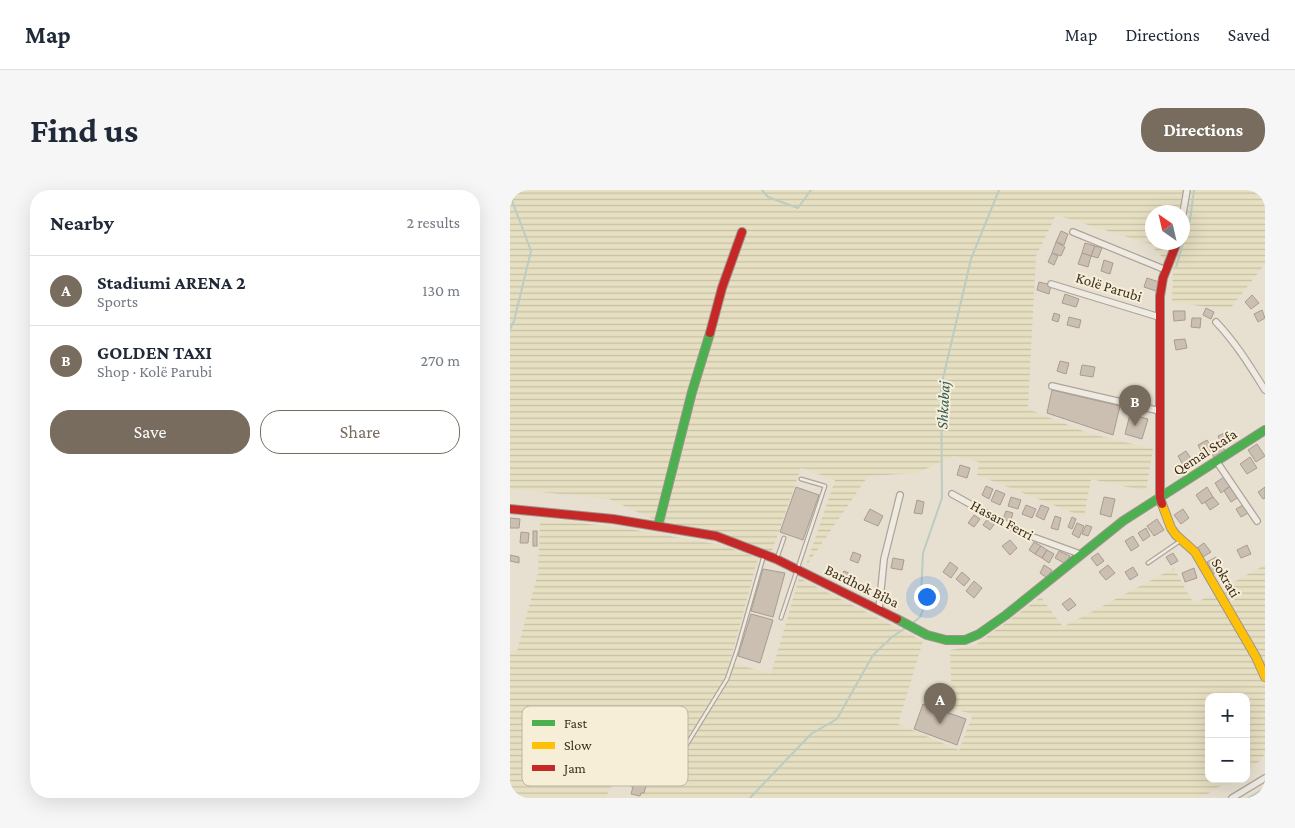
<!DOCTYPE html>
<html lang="en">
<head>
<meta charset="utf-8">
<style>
  body { margin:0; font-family:"Crimson Pro",serif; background:#f6f6f7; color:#1f2937 }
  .controls { position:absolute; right:15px; bottom:15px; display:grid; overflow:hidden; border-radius:10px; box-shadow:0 5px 20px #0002 }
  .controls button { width:45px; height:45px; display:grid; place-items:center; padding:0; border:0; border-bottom:1px solid #e0e1e3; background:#fff; color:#1f2937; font:25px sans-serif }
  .compass { position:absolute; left:635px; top:15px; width:45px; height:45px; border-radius:50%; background:#fff; box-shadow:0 5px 20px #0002; rotate:326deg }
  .you { position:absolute; left:416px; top:406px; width:18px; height:18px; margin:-12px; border:4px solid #fff; border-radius:50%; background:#1a73e8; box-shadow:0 0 0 8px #1a73e833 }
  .badge { display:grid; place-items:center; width:32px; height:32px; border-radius:50%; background:#786c5e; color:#fff; font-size:16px; font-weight:700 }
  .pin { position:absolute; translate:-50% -41px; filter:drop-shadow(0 1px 2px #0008) }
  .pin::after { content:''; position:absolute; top:26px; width:18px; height:15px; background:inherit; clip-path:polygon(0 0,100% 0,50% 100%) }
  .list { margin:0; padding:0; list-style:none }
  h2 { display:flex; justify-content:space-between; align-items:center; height:65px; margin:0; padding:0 20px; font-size:21px }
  h2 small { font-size:16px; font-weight:400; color:#747a83 }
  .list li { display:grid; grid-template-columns:32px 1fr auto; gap:15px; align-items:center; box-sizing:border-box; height:70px; padding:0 20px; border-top:1px solid #e0e1e3 }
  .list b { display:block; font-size:19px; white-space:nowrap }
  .list p { margin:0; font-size:16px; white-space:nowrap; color:#747a83 }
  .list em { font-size:16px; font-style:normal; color:#747a83 }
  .actions { display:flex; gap:10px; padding:15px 20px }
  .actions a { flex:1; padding:11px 0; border:1px solid #786c5e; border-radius:20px; text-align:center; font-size:18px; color:#786c5e }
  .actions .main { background:#786c5e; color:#fff }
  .map { position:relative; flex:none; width:755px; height:608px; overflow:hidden; border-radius:20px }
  header { display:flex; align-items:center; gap:30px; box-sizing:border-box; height:70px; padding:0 25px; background:#fff; border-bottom:1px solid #e0e1e3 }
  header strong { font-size:24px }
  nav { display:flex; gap:28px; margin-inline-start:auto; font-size:18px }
  .intro { display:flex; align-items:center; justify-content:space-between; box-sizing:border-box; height:120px; padding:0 30px }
  h1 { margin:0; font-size:35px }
  .button { padding:12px 22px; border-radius:20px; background:#786c5e; color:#fff; font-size:18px; font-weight:700 }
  main { display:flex; gap:30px; padding:0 30px }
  aside { flex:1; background:#fff; border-radius:20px; box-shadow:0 5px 20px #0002 }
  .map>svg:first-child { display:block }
  .farmland { fill:url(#farmland-rules); fill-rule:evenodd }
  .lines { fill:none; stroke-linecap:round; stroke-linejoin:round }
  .stream { stroke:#bcccc2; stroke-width:2 }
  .building { fill:#cbbfb2; stroke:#a89c90 }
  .lane-casing { stroke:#ada599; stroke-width:5 }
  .street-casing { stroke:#ada599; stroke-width:8 }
  .fast-casing { stroke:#9c958a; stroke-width:10 }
  .slow-casing { stroke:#9c958a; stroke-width:10 }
  .jam-casing { stroke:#9c958a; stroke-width:10 }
  .lane { stroke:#efebe3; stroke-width:2.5 }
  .street { stroke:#efebe3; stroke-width:5.5 }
  .fast { stroke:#4caf50; stroke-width:8 }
  .slow { stroke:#ffc107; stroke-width:8 }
  .jam { stroke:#c62828; stroke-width:8 }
  .labels { text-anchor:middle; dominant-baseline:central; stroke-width:4; stroke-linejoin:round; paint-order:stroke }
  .street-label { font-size:15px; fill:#3d2e20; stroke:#f7eed8 }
  .water-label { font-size:16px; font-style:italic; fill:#2f5d5a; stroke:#f7eed8 }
  .key { fill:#f7eed8; stroke:#bfb4a1; stroke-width:1 }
  .key-label { font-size:14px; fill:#3d2e20 }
</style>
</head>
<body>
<header>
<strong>Map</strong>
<nav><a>Map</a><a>Directions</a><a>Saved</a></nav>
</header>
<div class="intro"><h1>Find us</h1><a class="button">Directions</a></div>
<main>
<aside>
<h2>Nearby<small>2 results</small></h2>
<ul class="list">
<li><span class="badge">A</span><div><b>Stadiumi ARENA 2</b><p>Sports</p></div><em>130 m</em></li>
<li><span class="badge">B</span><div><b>GOLDEN TAXI</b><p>Shop · Kolë Parubi</p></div><em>270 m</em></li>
</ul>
<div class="actions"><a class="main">Save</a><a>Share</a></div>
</aside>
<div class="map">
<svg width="755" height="608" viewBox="0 0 755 608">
  <defs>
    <pattern id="farmland-rules" width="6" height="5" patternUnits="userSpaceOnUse" patternTransform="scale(1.25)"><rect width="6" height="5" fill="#e6dfc2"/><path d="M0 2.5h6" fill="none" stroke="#c6c0a6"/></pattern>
  </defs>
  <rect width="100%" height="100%" fill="#e7e0d1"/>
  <g class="farmland">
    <path d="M0 0H755V74L719 120 662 112 663 79 640 54 546 25 526 66 518 219 578 243 643 259 636 301 581 289 574 327 467 285 469 272 444 266 407 283 358 286 295 378 325 290 291 278 261 364 208 343 147 331 99 309 0 299ZM642 22H672V52H642Z"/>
    <polygon points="30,329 107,337 154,345 211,355 248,368 220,472 261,484 289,388 413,451 388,534 449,560 463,524 442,519 440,460 464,456 531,407 553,437 664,378 684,414 755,375 755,564 748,573 736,580 736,507 699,507 699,589 722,589 691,608 126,608 127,605 109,584 95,608 0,608 0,462 7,461 28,383"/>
  </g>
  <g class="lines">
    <g class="stream">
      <polyline points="252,0 258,7 288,18 301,0"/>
      <polyline points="0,5 21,61 4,131 0,139"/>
      <polyline points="666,77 680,30 684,0"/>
      <polyline points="404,432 410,427 413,420 411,406 413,363 432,308 431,197 461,69 489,0"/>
      <polyline points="240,608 301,544 327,529 363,465 382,447 394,439"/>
      <polyline points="738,608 755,598"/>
    </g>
  </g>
  <g class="building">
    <polygon points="551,41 558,44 554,55 546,52"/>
    <polygon points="546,52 555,57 551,66 542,63"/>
    <polygon points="575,53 585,56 581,66 572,63"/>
    <polygon points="585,56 592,58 588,68 581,66"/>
    <polygon points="542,63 548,66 544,75 538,72"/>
    <polygon points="572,63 581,66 578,77 568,74"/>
    <polygon points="594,70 603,73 600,84 591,81"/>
    <polygon points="637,88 652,93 649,102 634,97"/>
    <polygon points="529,92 541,95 539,104 527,100"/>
    <polygon points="555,104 569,109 566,117 552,113"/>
    <polygon points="742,105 749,113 741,119 735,112"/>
    <polygon points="696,118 704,122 701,129 693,125"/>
    <polygon points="752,120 755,128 748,132 744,124"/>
    <polygon points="663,121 675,121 675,130 664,131"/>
    <polygon points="544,123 550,125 548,132 542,130"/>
    <polygon points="559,127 571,130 569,138 557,135"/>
    <polygon points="682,128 691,128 690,138 681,137"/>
    <polygon points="675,149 677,158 666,160 664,150"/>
    <polygon points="550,171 559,173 556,184 547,181"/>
    <polygon points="572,175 585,177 583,187 570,185"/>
    <polygon points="542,200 610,216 603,245 537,223"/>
    <polygon points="620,224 638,229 632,249 615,244"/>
    <polygon points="719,241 722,248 711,253 708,246"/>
    <polygon points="697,250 703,260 693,265 688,255"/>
    <polygon points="747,254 755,266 746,272 738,260"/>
    <polygon points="713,257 716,263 705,269 702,264"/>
    <polygon points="676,261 682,270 673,275 668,266"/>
    <polygon points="740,267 747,278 737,284 730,274"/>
    <polygon points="450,275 460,278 457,288 447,285"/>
    <polygon points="714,287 720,296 711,303 705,293"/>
    <polygon points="722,295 730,306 721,312 714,301"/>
    <polygon points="476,296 483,299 479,309 472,305"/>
    <polygon points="286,297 309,305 293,350 270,342"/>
    <polygon points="697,297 703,307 692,314 686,305"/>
    <polygon points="755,297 755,308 753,309 748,302"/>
    <polygon points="486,300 495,304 490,315 481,311"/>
    <polygon points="501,307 511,310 508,319 498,316"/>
    <polygon points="594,307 605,309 601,327 590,324"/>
    <polygon points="703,307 709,314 700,320 695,312"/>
    <polygon points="407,310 414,312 412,324 404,323"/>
    <polygon points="516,315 526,319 522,328 512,324"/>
    <polygon points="531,315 539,318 534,330 526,326"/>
    <polygon points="733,315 738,323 731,327 726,319"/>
    <polygon points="360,319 373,326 368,336 354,330"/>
    <polygon points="673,319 679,328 671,334 664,325"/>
    <polygon points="496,321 503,323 500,332 493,329"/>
    <polygon points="464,325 470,329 464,337 458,333"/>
    <polygon points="545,326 551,328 548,340 541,338"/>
    <polygon points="562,327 566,329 562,339 558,337"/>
    <polygon points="0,328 10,329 9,338 0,338"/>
    <polygon points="478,328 485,333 480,340 473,335"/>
    <polygon points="647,329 654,340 644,346 637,336"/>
    <polygon points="567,333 574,336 569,348 562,344"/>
    <polygon points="576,335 582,337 578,346 572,344"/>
    <polygon points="636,338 640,346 633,351 628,343"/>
    <rect x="23" y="341" width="4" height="15"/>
    <polygon points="11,342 19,343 18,353 10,353"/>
    <polygon points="623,346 629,356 621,361 615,351"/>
    <polygon points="500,350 507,358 500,365 492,356"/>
    <polygon points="524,352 531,356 525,364 519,360"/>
    <polygon points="694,353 701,362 693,367 687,358"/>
    <polygon points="737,355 741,364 731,368 727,360"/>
    <polygon points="531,356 537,360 532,368 525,364"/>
    <polygon points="537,360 544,364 539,373 532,368"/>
    <polygon points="549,361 560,366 556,374 545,368"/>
    <polygon points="343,362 351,365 348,373 340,370"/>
    <polygon points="588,363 594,371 587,376 581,368"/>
    <polygon points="663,363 668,371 661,375 656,367"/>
    <polygon points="0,365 9,367 9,373 0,371"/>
    <polygon points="706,367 712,379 703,384 697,372"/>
    <polygon points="383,368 394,370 392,380 381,378"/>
    <polygon points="440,372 448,378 441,388 433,382"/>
    <polygon points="534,375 542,380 537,388 530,383"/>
    <polygon points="598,375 605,383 596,390 589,382"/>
    <polygon points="623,377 628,385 620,390 615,382"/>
    <polygon points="684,378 687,388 675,392 672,383"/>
    <polygon points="253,379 275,383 263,427 241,421"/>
    <polygon points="334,381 345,386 341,394 330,390"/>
    <polygon points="452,382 460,389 454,396 446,389"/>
    <polygon points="464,391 472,398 464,408 456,401"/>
    <polygon points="560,408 566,415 558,421 552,414"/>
    <polygon points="241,424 263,430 250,473 228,466"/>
    <polygon points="413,514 456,529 447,555 404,539"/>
    <polygon points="124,593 136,596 134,603 131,603 130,606 121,604"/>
  </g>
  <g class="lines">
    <g class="lane-casing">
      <g id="lane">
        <polyline points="267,368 274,348"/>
        <polyline points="638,373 670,351"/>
        <polyline points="271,428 315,296 291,289"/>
        <polyline points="155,590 217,489 227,460 254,365"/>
      </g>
    </g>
    <g class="street-casing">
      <g id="street">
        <polyline points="672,29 677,0"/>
        <polyline points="563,42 656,80"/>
        <polyline points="541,94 649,127"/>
        <path d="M706 132C726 153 740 176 755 200"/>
        <polyline points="542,196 650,221"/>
        <polyline points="707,272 747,331"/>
        <polyline points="442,304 512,343 570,364"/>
        <polyline points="369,419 374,369 390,305"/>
        <polyline points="722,608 755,588"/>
      </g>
    </g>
    <g class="fast-casing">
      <g id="fast">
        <polyline points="148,336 182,202 200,143"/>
        <polyline points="387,429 417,445 436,450 455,450 469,444 496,425 613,331 755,240"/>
      </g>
    </g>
    <g class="slow-casing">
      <polyline id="slow" points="652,314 661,338 666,345 685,362 746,467 755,487"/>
    </g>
    <g class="jam-casing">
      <g id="jam">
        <polyline points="200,143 212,98 232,42"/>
        <polyline points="652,314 650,308 650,106 653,88 667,52"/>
        <polyline points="0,319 103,329 206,346 266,369 387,429"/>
      </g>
    </g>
    <use href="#lane" class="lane"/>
    <use href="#street" class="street"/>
    <use href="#fast" class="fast"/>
    <use href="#slow" class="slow"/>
    <use href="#jam" class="jam"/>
  </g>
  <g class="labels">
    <g class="street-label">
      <text transform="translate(599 97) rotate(17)">Kolë Parubi</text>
      <text transform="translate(695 262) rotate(-33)">Qemal Stafa</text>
      <text transform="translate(492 330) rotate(28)">Hasan Ferri</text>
      <text transform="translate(716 388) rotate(60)">Sokrati</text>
      <text transform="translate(352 396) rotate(26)">Bardhok Biba</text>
    </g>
    <g class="water-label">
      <text transform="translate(433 215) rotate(-87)">Shkabaj</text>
    </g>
  </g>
  <rect x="12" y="516" width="166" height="80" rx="8" class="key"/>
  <rect x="22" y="530" width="23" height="6" fill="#4caf50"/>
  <rect x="22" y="552" width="23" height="7" fill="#ffc107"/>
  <rect x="22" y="575" width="23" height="6" fill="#c62828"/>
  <g class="key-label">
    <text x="54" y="538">Fast</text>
    <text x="54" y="560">Slow</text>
    <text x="54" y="583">Jam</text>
  </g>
</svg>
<div class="controls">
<button>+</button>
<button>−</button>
</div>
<svg class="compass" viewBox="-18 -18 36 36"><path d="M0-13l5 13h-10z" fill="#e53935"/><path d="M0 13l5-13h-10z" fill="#747a83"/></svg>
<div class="you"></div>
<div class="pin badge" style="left:430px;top:534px">A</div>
<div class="pin badge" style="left:625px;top:236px">B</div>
</div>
</main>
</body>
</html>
